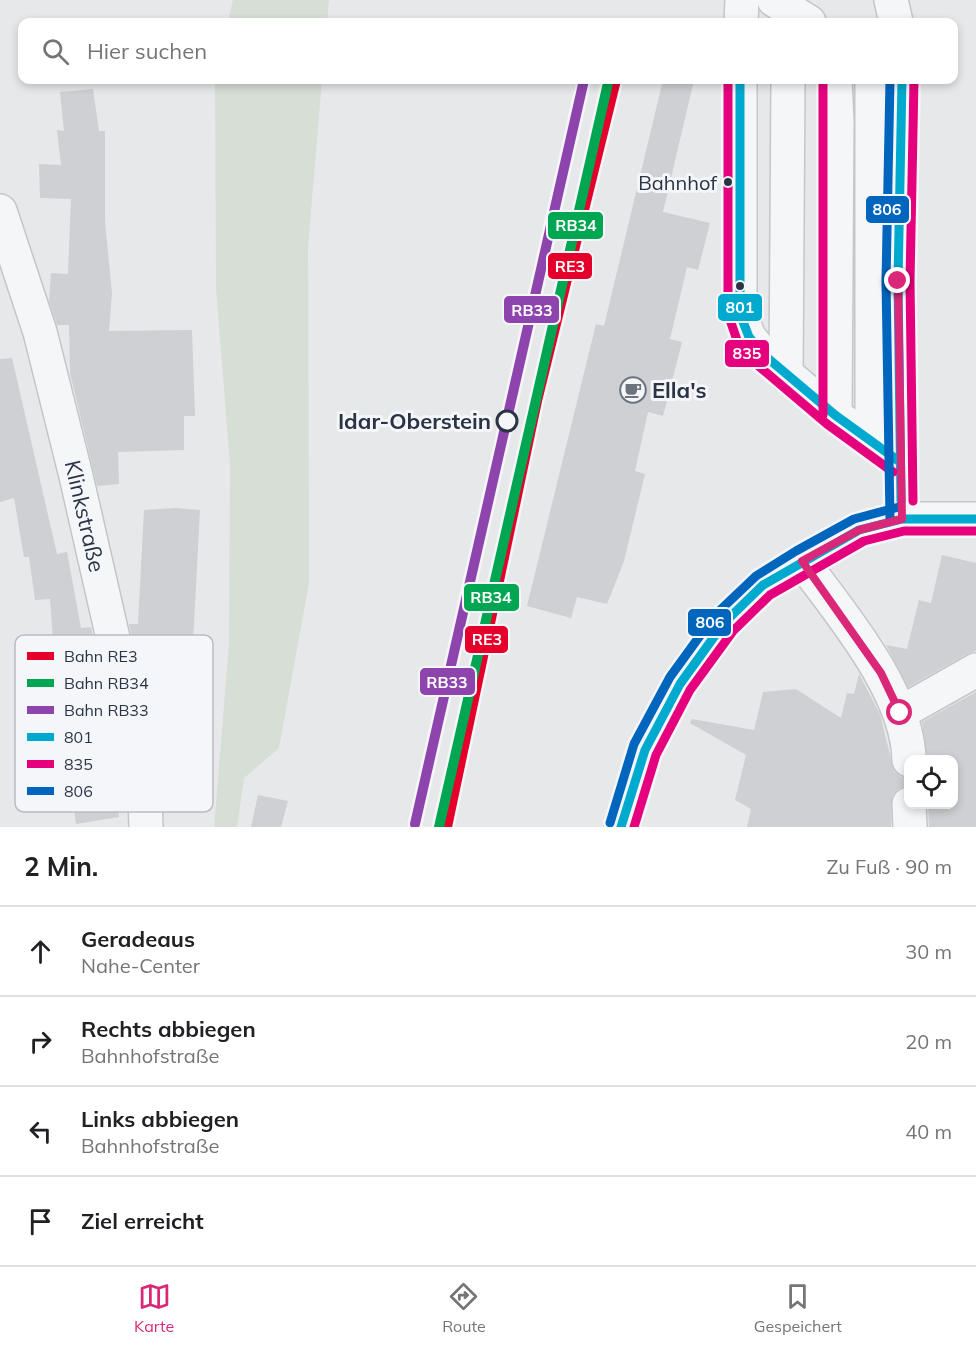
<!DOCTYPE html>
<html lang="de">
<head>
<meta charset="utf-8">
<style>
  body { margin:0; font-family:Mulish,sans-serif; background:#f2f2f2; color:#202124 }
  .controls { position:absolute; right:18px; bottom:18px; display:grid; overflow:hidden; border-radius:12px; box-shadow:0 3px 9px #0003 }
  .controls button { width:54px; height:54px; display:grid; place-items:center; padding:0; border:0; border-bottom:2px solid #e0e0e0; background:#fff; color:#202124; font:30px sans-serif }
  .stop { position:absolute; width:18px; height:18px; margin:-14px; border:4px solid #db2777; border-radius:50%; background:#fff }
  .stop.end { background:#db2777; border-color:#fff; box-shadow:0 2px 6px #0008 }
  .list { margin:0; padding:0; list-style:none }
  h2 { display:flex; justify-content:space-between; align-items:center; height:78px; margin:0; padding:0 24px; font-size:26px }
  h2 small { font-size:20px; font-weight:400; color:#757577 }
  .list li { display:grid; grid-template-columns:39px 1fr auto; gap:18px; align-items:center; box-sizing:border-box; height:90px; padding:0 24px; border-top:2px solid #e0e0e0 }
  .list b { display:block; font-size:22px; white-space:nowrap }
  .list p { margin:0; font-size:20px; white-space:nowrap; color:#757577 }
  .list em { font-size:20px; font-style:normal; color:#757577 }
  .icon { flex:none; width:33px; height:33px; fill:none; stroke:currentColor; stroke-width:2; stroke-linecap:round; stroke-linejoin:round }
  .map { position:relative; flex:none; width:976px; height:827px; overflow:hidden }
  .search { position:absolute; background:#fff; box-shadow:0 3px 9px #0003; left:18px; right:18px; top:18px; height:66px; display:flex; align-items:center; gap:15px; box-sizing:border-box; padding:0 21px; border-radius:12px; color:#757577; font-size:22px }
  .sheet { height:438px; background:#fff }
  nav { display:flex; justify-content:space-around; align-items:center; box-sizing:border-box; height:84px; border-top:2px solid #e0e0e0; background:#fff; font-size:16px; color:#757577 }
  nav a { display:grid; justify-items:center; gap:3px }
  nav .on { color:#db2777 }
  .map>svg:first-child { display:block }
  .green { fill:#d6ded6 }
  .building { fill:#ced0d3 }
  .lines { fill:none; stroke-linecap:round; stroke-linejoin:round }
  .pedestrian-casing { stroke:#c4c6c8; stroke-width:36 }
  .minor-casing { stroke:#c4c6c8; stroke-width:36 }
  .pedestrian { stroke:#f5f6f7; stroke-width:33 }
  .minor { stroke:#f5f6f7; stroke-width:33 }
  .bus-1-casing { stroke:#f4f6f9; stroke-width:14 }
  .bus-2-casing { stroke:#f4f6f9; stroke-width:14 }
  .bus-3-casing { stroke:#f4f6f9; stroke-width:14 }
  .bus-1 { stroke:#00a9ce; stroke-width:9 }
  .bus-2 { stroke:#e5007d; stroke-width:9 }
  .bus-3 { stroke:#0065bd; stroke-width:9 }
  .rail-1-casing { stroke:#f4f6f9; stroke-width:15 }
  .rail-2-casing { stroke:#f4f6f9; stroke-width:15 }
  .rail-3-casing { stroke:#f4f6f9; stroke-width:15 }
  .rail-1 { stroke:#e4002b; stroke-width:10 }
  .rail-2 { stroke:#00a651; stroke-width:10 }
  .rail-3 { stroke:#8e44ad; stroke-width:10 }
  .route { stroke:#db2777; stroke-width:8 }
  .bus-dot { fill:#2b3445; stroke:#f4f6f9; stroke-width:2 }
  .stop-dot { fill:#f4f6f9; stroke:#2b3445; stroke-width:3 }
  .labels { text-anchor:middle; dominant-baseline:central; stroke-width:6; stroke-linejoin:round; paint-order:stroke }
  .bus-label { font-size:20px; fill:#2b3445; stroke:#f4f6f9; text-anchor:end }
  .poi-label { font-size:22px; font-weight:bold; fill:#2b3445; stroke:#f4f6f9; text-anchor:start }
  .stop-label { font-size:22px; font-weight:bold; fill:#2b3445; stroke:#f4f6f9; text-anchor:end }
  .street-label { font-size:22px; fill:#2b3445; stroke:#f4f6f9 }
  .key { fill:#f4f6f9; stroke:#b8bcc3; stroke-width:1.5 }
  .key-label { font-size:16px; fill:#2b3445 }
  .line-badge { stroke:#f4f6f9; stroke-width:2 }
  .badge-label { font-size:16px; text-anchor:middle; font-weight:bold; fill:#fff }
</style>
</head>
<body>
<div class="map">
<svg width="976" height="827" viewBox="0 0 976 827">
  <rect width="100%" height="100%" fill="#e6e8ea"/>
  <g class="green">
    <polygon points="233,0 329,0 327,22 228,22"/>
    <polygon points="215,80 322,80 308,246 309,583 279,748 244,778 237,827 214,827 229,645 230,465 216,288"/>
  </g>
  <g class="building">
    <polygon points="663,80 694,80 663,212 710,223 698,270 687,267 670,339 682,342 663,416 648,412 635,471 645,474 624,561 607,604 577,597 571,618 527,606 596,324 604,326"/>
    <polygon points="93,89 99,131 105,131 105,222 112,293 109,331 192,330 195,416 184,416 184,450 118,452 119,484 97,486 70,373 69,325 57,325 49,301 51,273 68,274 71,199 40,198 39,164 61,165 57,130 64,131 60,92"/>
    <polygon points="12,358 57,554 67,552 81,628 91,627 114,734 107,735 119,817 76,824 69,773 73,772 58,665 55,666 50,599 35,600 29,557 24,557 14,498 0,502 0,359"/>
    <polygon points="175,508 200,510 193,643 180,646 190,695 187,720 150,727 129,624 138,624 144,510"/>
    <polygon points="942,555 976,563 976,651 967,654 908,687 886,645 907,649 919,600 931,603"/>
    <polygon points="859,674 880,714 894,771 901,777 909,778 909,785 898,789 892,796 891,827 747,827 751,809 735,800 746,755 690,723 692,719 754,730 763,692 796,689 841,718 847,693 854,694"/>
    <polygon points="976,692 976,827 929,827 928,804 954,804 954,759 927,759 922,722"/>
    <polygon points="258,795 288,801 281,827 251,827"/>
  </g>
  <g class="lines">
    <g class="pedestrian-casing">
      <g id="pedestrian">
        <path d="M802 561C841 614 908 692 909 760"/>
        <polyline points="900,713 976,670"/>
        <polyline points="909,804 910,827"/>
      </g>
    </g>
    <g class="minor-casing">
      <g id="minor">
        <polyline points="774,0 809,22"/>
        <polyline points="891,0 896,22"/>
        <polyline points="741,22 742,0"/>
        <polyline points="740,80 740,314 749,337 764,355 835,415 900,462"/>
        <polyline points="835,80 837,121 835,415"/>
        <polyline points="0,211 40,332 76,476 118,660 145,797 146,827"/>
        <polyline points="786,375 788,80"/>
        <polyline points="872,442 872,80"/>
        <polyline points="902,519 898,281 902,80"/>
        <polyline points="621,827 645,750 680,684 724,623 763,585 859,530 902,519 976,519"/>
      </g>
    </g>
    <use href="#pedestrian" class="pedestrian"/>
    <use href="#minor" class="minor"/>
    <g class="bus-1-casing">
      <g id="bus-1">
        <polyline points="740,80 740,314 749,337 764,355 835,415 900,462"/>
        <polyline points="901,501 898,281 902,80"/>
        <polyline points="621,827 645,750 680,684 724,623 763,585 859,530 902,519 976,519"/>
      </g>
    </g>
    <g class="bus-2-casing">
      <g id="bus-2">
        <polyline points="728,80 728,314 738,343 755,363 827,424 893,472"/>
        <polyline points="823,415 823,81"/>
        <polyline points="913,501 910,281 914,80"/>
        <polyline points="634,827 656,755 690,690 733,631 770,595 864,541 904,531 976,531"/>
      </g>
    </g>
    <g class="bus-3-casing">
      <g id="bus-3">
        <polyline points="890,519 886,281 890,80"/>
        <polyline points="610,823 634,744 670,677 715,615 756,576 796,551 854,519 899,507"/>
      </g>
    </g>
    <use href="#bus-1" class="bus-1"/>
    <use href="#bus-2" class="bus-2"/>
    <use href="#bus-3" class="bus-3"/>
    <g class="rail-1-casing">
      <polyline id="rail-1" points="447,827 537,401 616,80"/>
    </g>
    <g class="rail-2-casing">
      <polyline id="rail-2" points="439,827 608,83"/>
    </g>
    <g class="rail-3-casing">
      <polyline id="rail-3" points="415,824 584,80"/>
    </g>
    <use href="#rail-1" class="rail-1"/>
    <use href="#rail-2" class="rail-2"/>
    <use href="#rail-3" class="rail-3"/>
  </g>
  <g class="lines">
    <polyline class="route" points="898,281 902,519 859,530 802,561 881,673 900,713"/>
  </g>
  <defs>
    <g id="cafe-ring" transform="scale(1.35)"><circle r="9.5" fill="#f4f6f9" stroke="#6c737f" stroke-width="1.5"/><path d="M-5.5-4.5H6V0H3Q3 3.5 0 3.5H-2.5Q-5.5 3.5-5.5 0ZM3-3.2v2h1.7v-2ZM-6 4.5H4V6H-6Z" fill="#6c737f"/></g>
  </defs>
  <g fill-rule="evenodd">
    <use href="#cafe-ring" x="633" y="390"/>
  </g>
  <g class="bus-dot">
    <circle cx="728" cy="182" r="5"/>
    <circle cx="740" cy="286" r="5"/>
  </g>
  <circle class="stop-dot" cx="507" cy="421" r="10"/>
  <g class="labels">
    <g class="bus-label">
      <text x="717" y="182">Bahnhof</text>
    </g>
    <g class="poi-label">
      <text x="652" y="390">Ella's</text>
    </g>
    <g class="stop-label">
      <text x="491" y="421">Idar-Oberstein</text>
    </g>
    <g class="street-label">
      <text transform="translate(85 516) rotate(77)">Klinkstraße</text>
    </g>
  </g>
  <rect x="15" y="635" width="198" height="177" rx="9" class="key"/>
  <rect x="27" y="652" width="27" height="8" fill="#e4002b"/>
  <rect x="27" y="679" width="27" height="8" fill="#00a651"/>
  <rect x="27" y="706" width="27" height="8" fill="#8e44ad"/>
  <rect x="27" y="733" width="27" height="8" fill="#00a9ce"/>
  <rect x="27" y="760" width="27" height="8" fill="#e5007d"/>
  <rect x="27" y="787" width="27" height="8" fill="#0065bd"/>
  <g class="key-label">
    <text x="64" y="662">Bahn RE3</text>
    <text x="64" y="689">Bahn RB34</text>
    <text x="64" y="716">Bahn RB33</text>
    <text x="64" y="743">801</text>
    <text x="64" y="770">835</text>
    <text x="64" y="797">806</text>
  </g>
  <g class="line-badge">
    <rect x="865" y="195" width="45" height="29" rx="6" fill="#0065bd"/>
    <rect x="547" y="211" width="57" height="29" rx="6" fill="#00a651"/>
    <rect x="547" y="252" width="46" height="28" rx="6" fill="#e4002b"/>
    <rect x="717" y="293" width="46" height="29" rx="6" fill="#00a9ce"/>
    <rect x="503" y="295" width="57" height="29" rx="6" fill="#8e44ad"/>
    <rect x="724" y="339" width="46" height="29" rx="6" fill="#e5007d"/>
    <rect x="463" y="583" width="57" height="29" rx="6" fill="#00a651"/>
    <rect x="687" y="608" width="45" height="29" rx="6" fill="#0065bd"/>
    <rect x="464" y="625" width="45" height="29" rx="6" fill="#e4002b"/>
    <rect x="419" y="667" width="57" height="29" rx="6" fill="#8e44ad"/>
  </g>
  <g class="badge-label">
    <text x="887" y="215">806</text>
    <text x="576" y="231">RB34</text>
    <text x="570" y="272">RE3</text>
    <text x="740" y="313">801</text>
    <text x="532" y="316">RB33</text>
    <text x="747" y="359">835</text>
    <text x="491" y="603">RB34</text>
    <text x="710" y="628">806</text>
    <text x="487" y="645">RE3</text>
    <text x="447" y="688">RB33</text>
  </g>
</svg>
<div class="controls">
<button><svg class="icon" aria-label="locate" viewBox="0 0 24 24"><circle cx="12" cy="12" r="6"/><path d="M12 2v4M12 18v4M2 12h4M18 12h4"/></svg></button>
</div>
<div class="stop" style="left:900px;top:713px"></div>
<div class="stop end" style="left:898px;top:281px"></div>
<div class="search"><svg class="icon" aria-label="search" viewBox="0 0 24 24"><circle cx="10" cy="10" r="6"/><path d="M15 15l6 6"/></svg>Hier suchen</div>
</div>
<section class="sheet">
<h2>2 Min.<small>Zu Fuß · 90 m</small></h2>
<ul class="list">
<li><svg class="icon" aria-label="ahead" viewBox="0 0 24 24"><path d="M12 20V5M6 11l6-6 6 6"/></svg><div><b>Geradeaus</b><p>Nahe-Center</p></div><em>30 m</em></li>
<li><svg class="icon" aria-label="right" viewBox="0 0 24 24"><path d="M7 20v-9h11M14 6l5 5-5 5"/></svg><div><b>Rechts abbiegen</b><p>Bahnhofstraße</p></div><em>20 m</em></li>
<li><svg class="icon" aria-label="left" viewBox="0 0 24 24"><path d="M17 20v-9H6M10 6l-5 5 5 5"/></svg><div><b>Links abbiegen</b><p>Bahnhofstraße</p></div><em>40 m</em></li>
<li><svg class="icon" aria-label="arrive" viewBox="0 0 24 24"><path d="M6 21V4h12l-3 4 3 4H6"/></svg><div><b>Ziel erreicht</b></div></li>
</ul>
</section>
<nav>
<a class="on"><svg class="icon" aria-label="map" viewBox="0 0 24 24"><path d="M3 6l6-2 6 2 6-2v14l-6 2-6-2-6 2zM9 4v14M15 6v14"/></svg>Karte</a>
<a><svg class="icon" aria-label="directions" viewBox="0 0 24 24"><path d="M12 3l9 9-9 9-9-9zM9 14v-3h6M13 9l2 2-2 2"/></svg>Route</a>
<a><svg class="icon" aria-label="saved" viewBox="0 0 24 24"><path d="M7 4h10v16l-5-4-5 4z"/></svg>Gespeichert</a>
</nav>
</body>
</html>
